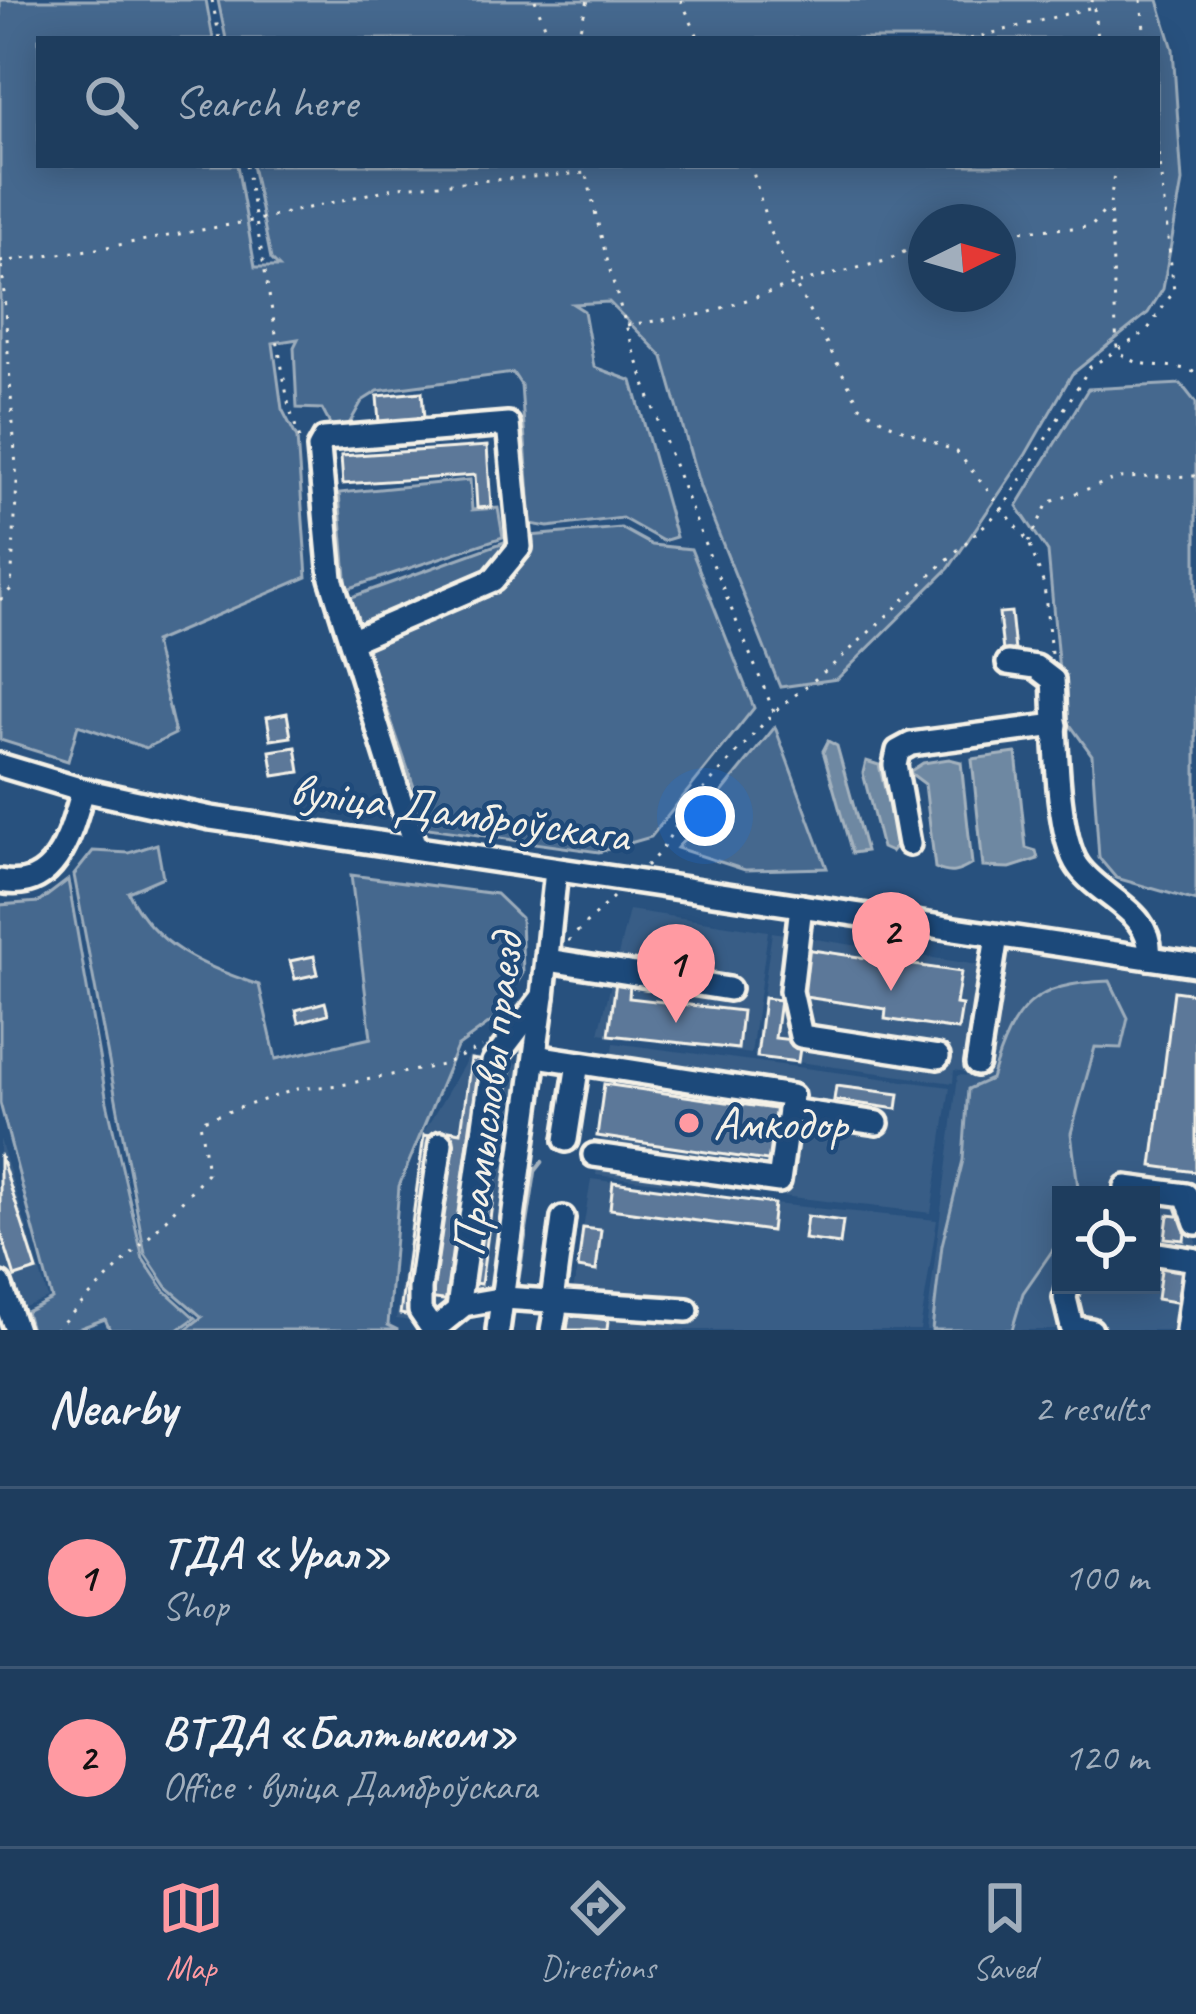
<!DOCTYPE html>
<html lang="en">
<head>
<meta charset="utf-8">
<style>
  body { margin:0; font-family:Caveat,sans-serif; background:#264464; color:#f1f3f6 }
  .controls { position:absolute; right:36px; bottom:36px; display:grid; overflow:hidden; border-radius:0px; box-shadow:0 6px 30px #0003 }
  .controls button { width:108px; height:108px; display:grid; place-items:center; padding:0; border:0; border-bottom:3px solid #3c5673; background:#1e3d5e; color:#f1f3f6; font:60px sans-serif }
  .compass { position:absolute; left:908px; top:204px; width:108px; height:108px; border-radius:50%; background:#1e3d5e; box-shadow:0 6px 30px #0003; rotate:85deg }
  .you { position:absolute; left:705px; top:816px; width:42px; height:42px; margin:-30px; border:9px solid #fff; border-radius:50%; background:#1a73e8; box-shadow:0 0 0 18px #1a73e833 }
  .badge { display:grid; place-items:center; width:78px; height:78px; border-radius:50%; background:#ff9aa2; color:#111; font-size:39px; font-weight:700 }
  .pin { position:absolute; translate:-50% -99px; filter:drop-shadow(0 3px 6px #0008) }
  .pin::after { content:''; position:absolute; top:63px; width:42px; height:36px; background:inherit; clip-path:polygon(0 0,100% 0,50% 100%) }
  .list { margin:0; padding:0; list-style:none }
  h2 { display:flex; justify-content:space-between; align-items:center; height:156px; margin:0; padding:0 48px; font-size:51px }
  h2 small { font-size:39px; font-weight:400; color:#a1aebc }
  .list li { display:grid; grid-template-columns:78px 1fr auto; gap:36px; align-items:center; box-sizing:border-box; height:180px; padding:0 48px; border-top:3px solid #3c5673 }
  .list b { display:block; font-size:45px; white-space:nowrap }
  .list p { margin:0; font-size:39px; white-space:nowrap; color:#a1aebc }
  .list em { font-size:39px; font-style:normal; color:#a1aebc }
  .icon { flex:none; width:66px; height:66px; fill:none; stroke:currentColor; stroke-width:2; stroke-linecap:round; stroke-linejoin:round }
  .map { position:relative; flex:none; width:1196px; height:1330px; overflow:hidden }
  .search { position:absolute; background:#1e3d5e; box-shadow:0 6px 30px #0003; left:36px; right:36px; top:36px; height:132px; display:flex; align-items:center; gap:30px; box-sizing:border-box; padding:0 42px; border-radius:0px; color:#a1aebc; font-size:45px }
  .sheet { height:516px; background:#1e3d5e }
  nav { display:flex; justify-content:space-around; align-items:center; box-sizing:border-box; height:168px; border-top:3px solid #3c5673; background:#1e3d5e; font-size:33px; color:#a1aebc }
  nav a { display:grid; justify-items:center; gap:6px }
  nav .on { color:#ff9aa2 }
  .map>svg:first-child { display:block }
  .built { fill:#375d86; fill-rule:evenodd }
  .green { fill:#45688e; stroke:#9cacbb; stroke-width:3; fill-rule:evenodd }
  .water { fill:#6e88a2; stroke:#a4b2be; stroke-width:3 }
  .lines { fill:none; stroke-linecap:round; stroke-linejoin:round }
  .stream { stroke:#a4b2be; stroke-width:4.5 }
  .building { fill:#5b7899; stroke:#f4f1e8; stroke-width:3 }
  .minor-casing { stroke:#f4f1e8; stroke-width:30 }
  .path { stroke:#f4f1e8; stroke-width:3; stroke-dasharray:3 9; stroke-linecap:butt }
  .minor { stroke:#1f4a7a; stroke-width:21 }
  .poi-dot { fill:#ff9aa2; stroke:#1f4a7a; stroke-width:4.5 }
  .labels { text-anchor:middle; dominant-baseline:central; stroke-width:9; stroke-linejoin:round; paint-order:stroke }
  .street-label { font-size:48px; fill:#f4f1e8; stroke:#1f4a7a }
  .poi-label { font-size:48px; fill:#f4f1e8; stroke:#1f4a7a; text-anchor:start }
</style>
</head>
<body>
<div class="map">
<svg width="1196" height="1330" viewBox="0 0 1196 1330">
  <rect width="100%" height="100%" fill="#28517e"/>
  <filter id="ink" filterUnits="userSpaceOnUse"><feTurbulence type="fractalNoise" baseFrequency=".00833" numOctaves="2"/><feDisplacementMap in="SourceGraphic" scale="24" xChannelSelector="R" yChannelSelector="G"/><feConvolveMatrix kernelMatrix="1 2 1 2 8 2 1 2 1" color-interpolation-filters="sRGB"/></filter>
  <g filter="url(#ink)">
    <g class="built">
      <polygon points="629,910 768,931 751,1054 599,1033"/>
      <polygon points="772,932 996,968 979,1074 954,1070 953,1083 754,1056"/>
      <path d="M1004 949 1196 976V1330H926L958 1075 983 1077ZM1061 1195H1151V1285H1061Z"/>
      <polygon points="614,1043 950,1087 931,1213 596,1175"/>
      <polygon points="469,1056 521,1064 490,1290 448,1304 426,1323 396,1319 422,1135"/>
      <polygon points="0,1139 48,1298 0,1316"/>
      <polygon points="591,1179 774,1204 937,1220 920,1330 567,1330"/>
    </g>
    <g class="green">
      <path d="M0 0H206L213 39H39V165H237L255 267H279L271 259 252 165H1157V39H226L218 0H1158L1173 49 1182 182 1163 289 1148 313 1072 374 1026 454 949 568 837 679 780 687 700 487 663 357 609 302 573 304 584 311 594 367 632 381 676 537 663 541 622 518 548 527 531 524 521 385 513 373 378 391 362 401 348 426H331L322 409 297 408 294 347 298 339 273 343 282 409 297 438 307 577 154 642 175 734 146 748 78 725 68 761 0 740ZM998 222V294H926V222Z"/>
      <polygon points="1181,384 1196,403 1196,901 1116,878 1099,858 1092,755 1063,715 1048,552 1017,506 1088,389"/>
      <polygon points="470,480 472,510 498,508 503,537 347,589 339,493"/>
      <polygon points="621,528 652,545 691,549 754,708 651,837 599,852 428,828 349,598 518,537"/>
      <polygon points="775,727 827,868 745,870 677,848"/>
      <path d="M157 844 163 877 128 892C154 946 204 967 259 985L276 1059 371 1038 351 875 496 894 521 918 523 973 494 1020 457 1047 399 1186 388 1325 398 1330H185L202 1317 167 1287 145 1254 74 875 93 851 129 853Z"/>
      <polygon points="68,880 107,1102 143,1259 164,1290 195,1318 178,1330 110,1330 105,1319 75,1330 31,1330 26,1312 52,1299 0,1103 0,905 39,902"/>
      <path d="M1110 981 1128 1018 1121 1048 1095 1047 1071 1133 1079 1195H1061V1238L1023 1293 1012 1330H932L942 1245 963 1160 968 1089 991 1079C1013 1007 1032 983 1110 981Z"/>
    </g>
    <g class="water">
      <polygon points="828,741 837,746 866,851 852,853 823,751"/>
      <polygon points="1016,753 1026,848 1036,851 1038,859 1010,868 983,867 972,759"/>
      <path d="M949 759 961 762 972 864C958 873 950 875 935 868L925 784 909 772 923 763Z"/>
      <polygon points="866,761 879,765 898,843 891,852 882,848 863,773"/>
    </g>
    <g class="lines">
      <polyline class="stream" points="517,1287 535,1171 542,1162"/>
    </g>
    <g class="building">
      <polygon points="422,392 424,419 379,423 377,396"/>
      <polygon points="487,446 491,507 477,508 475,475 343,484 341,456"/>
      <polygon points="1011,612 1015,651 1003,652 999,613"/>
      <polygon points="287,713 291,737 271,740 267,717"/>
      <polygon points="296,747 300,772 274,776 270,751"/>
      <polygon points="805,949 961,972 956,1004 962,1005 958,1030 885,1019 886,1009 798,996"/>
      <polygon points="314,956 318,974 295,979 290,961"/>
      <polygon points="616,981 630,982 629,998 742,1011 738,1049 609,1035"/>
      <polygon points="1174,991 1196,994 1196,1172 1152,1166"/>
      <polygon points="764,998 780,1000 775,1038 801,1041 798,1062 757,1057"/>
      <polygon points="325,1002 328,1014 299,1022 296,1010"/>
      <polygon points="471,1059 484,1061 452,1301 427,1298 449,1130 461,1132"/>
      <polygon points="497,1064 511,1066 481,1284 467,1282"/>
      <polygon points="604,1084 781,1110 774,1162 597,1136"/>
      <polygon points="836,1086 899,1094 897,1109 834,1100"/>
      <polygon points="424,1135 437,1137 412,1316 400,1314"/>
      <polygon points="0,1154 37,1270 15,1277 0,1230"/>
      <polygon points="613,1182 774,1204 771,1231 610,1209"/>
      <polygon points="1168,1215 1187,1217 1184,1240 1165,1238"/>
      <polygon points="807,1216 843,1221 840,1244 804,1239"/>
      <polygon points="583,1228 601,1230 596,1271 578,1268"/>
      <polygon points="1162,1263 1186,1267 1181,1303 1157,1299"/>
      <polygon points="569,1315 608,1320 607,1330 567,1330"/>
    </g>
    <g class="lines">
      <g class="minor-casing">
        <g id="minor">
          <polyline points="351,641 493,580 520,547 508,424 324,439 319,448 331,578 415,847"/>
          <path d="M1008 663 1036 667 1053 680C1056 722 1055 834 1078 866 1100 898 1155 912 1149 958"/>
          <polyline points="0,765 83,790 211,818 1196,965"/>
          <polyline points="909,844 895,765 898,751 911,744 1056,725"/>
          <path d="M0 881C57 893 71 832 83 790"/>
          <polyline points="801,906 791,991 801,1036 938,1057"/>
          <polyline points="548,960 729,989"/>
          <polyline points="536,1056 792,1096 789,1110 877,1123"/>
          <polyline points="977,1064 997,936"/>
          <polyline points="566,1140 578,1063"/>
          <polyline points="594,1155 779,1181 789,1110"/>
          <polyline points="1126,1187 1186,1195 1196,1223"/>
          <polyline points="1151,1253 1196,1260"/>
          <polyline points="0,1284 16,1330"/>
          <polyline points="1068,1285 1065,1298 1072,1327 1091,1330"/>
          <polyline points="552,1301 563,1218"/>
          <polyline points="458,1308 493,1062 543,996"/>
          <polyline points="433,1330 464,1305 504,1298 687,1310"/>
          <polyline points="433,1330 420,1311 420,1289 441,1143"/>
          <polyline points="498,1330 543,996 556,870"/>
          <polyline points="552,1330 557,1302"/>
          <polyline points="1187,1330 1196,1265"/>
        </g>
      </g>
      <g class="path">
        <polyline points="212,0 220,39"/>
        <polyline points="535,0 550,39"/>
        <polyline points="681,0 699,39"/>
        <polyline points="1141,0 1145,39"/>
        <polyline points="1094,8 1097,39"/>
        <polyline points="581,39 580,28 588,0"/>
        <polyline points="970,39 1093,7 1092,0"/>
        <polyline points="246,165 289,407 302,445"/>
        <path d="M585 165C623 356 700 533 774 712"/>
        <path d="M1115 165 1110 205 1117 349C1137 373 1169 360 1196 373"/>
        <polyline points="998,232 1091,227 1107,208"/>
        <polyline points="926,240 889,260 795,284 860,406 888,423 957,452 1029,542 1044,585 1051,654"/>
        <polyline points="0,262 96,249 257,220 398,187 586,173"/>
        <polyline points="627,325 704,314 795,284 769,230 751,165"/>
        <polyline points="1029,542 1048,503 1118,478 1196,476"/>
        <polyline points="0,600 11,589 17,482 2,265"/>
        <polyline points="646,866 661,851 686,809 774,712 839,660 1003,508 1090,367 1146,332 1174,291 1157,142"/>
        <polyline points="568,941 613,897"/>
        <polyline points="55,1330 156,1230 207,1173 200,1121 297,1089 341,1085 442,1065 482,1047"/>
      </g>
      <use href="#minor" class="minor"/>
    </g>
  </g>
  <circle class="poi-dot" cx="689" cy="1123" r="12"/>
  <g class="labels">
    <g class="street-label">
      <text transform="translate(460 812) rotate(8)">вуліца Дамброўскага</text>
      <text transform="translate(487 1095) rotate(-83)">Прамысловы праезд</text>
    </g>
    <g class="poi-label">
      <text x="713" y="1123">Амкодор</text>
    </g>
  </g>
</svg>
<div class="controls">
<button><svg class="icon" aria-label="locate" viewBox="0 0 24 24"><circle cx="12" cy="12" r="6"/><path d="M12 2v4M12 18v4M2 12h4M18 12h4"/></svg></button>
</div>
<svg class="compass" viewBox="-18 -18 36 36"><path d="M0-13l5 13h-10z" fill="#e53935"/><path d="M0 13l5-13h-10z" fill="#a1aebc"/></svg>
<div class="you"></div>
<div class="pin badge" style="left:676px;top:1023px">1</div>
<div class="pin badge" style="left:891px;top:991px">2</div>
<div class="search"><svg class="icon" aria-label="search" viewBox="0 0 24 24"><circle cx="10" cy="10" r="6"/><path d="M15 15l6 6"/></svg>Search here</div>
</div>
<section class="sheet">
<h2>Nearby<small>2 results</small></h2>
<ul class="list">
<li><span class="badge">1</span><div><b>ТДА «Урал»</b><p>Shop</p></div><em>100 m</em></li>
<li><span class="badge">2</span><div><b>ВТДА «Балтыком»</b><p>Office · вуліца Дамброўскага</p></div><em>120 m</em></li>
</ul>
</section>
<nav>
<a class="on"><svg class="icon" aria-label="map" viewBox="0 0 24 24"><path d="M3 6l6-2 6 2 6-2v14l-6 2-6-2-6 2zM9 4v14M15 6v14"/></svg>Map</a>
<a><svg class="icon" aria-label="directions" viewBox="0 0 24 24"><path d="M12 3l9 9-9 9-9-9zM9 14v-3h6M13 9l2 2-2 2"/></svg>Directions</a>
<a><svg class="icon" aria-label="saved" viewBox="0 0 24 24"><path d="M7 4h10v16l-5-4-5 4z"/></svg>Saved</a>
</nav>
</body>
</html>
